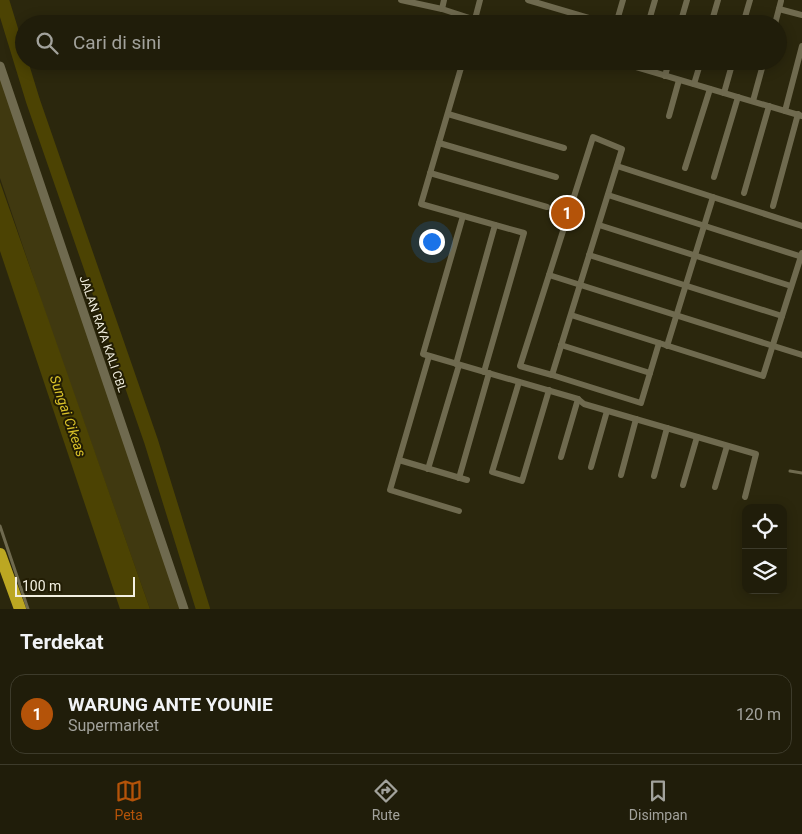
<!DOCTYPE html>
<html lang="id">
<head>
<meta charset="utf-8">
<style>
  body { margin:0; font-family:Roboto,sans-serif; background:#2d2a18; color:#f1f3f6 }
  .controls { position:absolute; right:15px; bottom:15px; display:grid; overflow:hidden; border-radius:10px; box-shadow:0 2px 12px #0003 }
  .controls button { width:45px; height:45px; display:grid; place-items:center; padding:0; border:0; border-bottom:1px solid #3d3b2b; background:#201d0a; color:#f1f3f6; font:25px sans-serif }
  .scale { position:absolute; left:15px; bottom:12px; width:120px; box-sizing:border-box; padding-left:5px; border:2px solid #f3f0e1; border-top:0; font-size:14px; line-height:18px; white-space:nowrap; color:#f3f0e1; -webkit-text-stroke:4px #221d04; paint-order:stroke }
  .you { position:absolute; left:431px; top:241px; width:18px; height:18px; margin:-12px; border:4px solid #fff; border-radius:50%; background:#1a73e8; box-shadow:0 0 0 8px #1a73e833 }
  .badge { display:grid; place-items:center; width:32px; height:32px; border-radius:50%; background:#b45309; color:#fff; font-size:16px; font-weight:700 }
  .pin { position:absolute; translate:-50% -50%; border:2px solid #fff; box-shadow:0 1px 5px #0006 }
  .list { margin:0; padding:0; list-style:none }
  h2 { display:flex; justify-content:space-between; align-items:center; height:65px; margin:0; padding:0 20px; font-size:21px }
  h2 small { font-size:16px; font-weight:400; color:#a2a29c }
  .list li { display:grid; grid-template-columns:32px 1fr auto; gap:15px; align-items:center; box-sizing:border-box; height:80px; margin:0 10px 10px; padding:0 10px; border:1px solid #3d3b2b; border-radius:15px }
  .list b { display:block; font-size:19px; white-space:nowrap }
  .list p { margin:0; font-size:16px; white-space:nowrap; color:#a2a29c }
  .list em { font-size:16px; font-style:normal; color:#a2a29c }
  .icon { flex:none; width:28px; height:28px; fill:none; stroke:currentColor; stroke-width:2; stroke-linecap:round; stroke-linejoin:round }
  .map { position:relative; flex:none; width:802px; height:609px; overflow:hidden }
  .search { position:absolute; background:#201d0a; box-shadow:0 2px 12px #0003; left:15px; right:15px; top:15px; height:55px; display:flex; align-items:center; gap:12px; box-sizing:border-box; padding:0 18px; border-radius:28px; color:#a2a29c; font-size:19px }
  .sheet { height:155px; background:#201d0a }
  nav { display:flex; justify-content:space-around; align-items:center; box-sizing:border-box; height:70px; border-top:1px solid #3d3b2b; background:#201d0a; font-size:14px; color:#a2a29c }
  nav a { display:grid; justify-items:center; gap:2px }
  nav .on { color:#b45309 }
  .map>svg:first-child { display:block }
  .green { fill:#403910 }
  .water { fill:#4c4303 }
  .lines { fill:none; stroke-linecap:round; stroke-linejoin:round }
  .river { stroke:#4c4303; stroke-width:14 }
  .service { stroke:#6f6a4f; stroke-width:3 }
  .minor { stroke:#6f6a4f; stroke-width:6 }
  .secondary { stroke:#6f6a4f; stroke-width:9 }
  .motorway { stroke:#bca722; stroke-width:12 }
  .labels { text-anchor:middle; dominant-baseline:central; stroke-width:4; stroke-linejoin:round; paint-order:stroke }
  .street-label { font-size:12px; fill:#f3f0e1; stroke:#221d04 }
  .water-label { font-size:14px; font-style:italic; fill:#dac229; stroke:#221d04 }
</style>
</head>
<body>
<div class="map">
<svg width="802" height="609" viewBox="0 0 802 609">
  <rect width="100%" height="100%" fill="#2b270d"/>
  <polygon class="green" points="0,64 184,609 150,609 49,324 0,178"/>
  <polygon class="water" points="0,182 150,609 120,609 0,251"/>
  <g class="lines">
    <polyline class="river" points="2,0 33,101 151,441 203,609"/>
    <g class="service">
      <polyline points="790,471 802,473"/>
      <polyline points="0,526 28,609"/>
    </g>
    <g class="minor">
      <polyline points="401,0 442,9 488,24"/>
      <polyline points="528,0 609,24"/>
      <polyline points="442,9 444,0"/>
      <polyline points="779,9 802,15"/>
      <polyline points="474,23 480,0"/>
      <polyline points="616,24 623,0"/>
      <polyline points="648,24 655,0"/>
      <polyline points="680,24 687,0"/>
      <polyline points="711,24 718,0"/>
      <polyline points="743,24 750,0"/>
      <polyline points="775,24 781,1"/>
      <polyline points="463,61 421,204 524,233 484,372"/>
      <polyline points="616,61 802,116"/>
      <polyline points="665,76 669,61"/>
      <polyline points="694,84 701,61"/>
      <polyline points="724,93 733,61"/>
      <polyline points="753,101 764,61"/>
      <polyline points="785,111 802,46"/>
      <polyline points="448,114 564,148"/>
      <polyline points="669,116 679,80"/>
      <polygon points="593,137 622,149 552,375 520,366"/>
      <polyline points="439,143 556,177"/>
      <polyline points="617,166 802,226"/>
      <polyline points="685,168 710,89"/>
      <polyline points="430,173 547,207"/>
      <polyline points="714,177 738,97"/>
      <polyline points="744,193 769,106"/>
      <polyline points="608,195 802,257"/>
      <polyline points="773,206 798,114"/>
      <polyline points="463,216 423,354 578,399 584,404 756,454 745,497"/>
      <polyline points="599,225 791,286"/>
      <polyline points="589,255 782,316"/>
      <polyline points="549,275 802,355"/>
      <polyline points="571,315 763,376 802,253"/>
      <polyline points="561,345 650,373"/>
      <polyline points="667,346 713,197"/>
      <polyline points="429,356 390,490 459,511"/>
      <polyline points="456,364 495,225"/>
      <polyline points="552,375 641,403 659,343"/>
      <polyline points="519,382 492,472 522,481 549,390"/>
      <polyline points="561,457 578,399"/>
      <polyline points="399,460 467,480"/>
      <polyline points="591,467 607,411"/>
      <polyline points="428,469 459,365"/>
      <polyline points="621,475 636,419"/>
      <polyline points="654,476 667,428"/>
      <polyline points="459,478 489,373"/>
      <polyline points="683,485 697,437"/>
      <polyline points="715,487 727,446"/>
    </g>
    <polyline class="secondary" points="0,66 184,609"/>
    <polyline class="motorway" points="0,554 20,609"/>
  </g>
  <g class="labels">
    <g class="street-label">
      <text transform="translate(103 334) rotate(71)">JALAN RAYA KALI CBL</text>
    </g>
    <g class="water-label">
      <text transform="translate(68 416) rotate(71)">Sungai Cikeas</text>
    </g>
  </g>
</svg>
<div class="controls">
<button><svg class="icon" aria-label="locate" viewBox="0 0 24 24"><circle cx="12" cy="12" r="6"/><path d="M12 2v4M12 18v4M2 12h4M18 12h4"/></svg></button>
<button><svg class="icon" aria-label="layers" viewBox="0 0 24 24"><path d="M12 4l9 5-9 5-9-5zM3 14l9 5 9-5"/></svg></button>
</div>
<div class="scale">100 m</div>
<div class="you"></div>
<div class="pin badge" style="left:567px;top:213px">1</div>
<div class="search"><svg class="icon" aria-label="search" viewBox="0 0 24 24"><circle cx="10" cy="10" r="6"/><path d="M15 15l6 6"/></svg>Cari di sini</div>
</div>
<section class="sheet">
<h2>Terdekat<small></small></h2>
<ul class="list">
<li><span class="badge">1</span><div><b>WARUNG ANTE YOUNIE</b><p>Supermarket</p></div><em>120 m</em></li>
</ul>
</section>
<nav>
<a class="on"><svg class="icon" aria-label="map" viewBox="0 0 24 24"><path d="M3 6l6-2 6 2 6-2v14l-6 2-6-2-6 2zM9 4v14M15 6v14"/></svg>Peta</a>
<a><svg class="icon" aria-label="directions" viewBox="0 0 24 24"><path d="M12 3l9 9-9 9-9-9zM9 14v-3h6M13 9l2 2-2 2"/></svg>Rute</a>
<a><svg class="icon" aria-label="saved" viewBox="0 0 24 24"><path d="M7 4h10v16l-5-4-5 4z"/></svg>Disimpan</a>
</nav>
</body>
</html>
